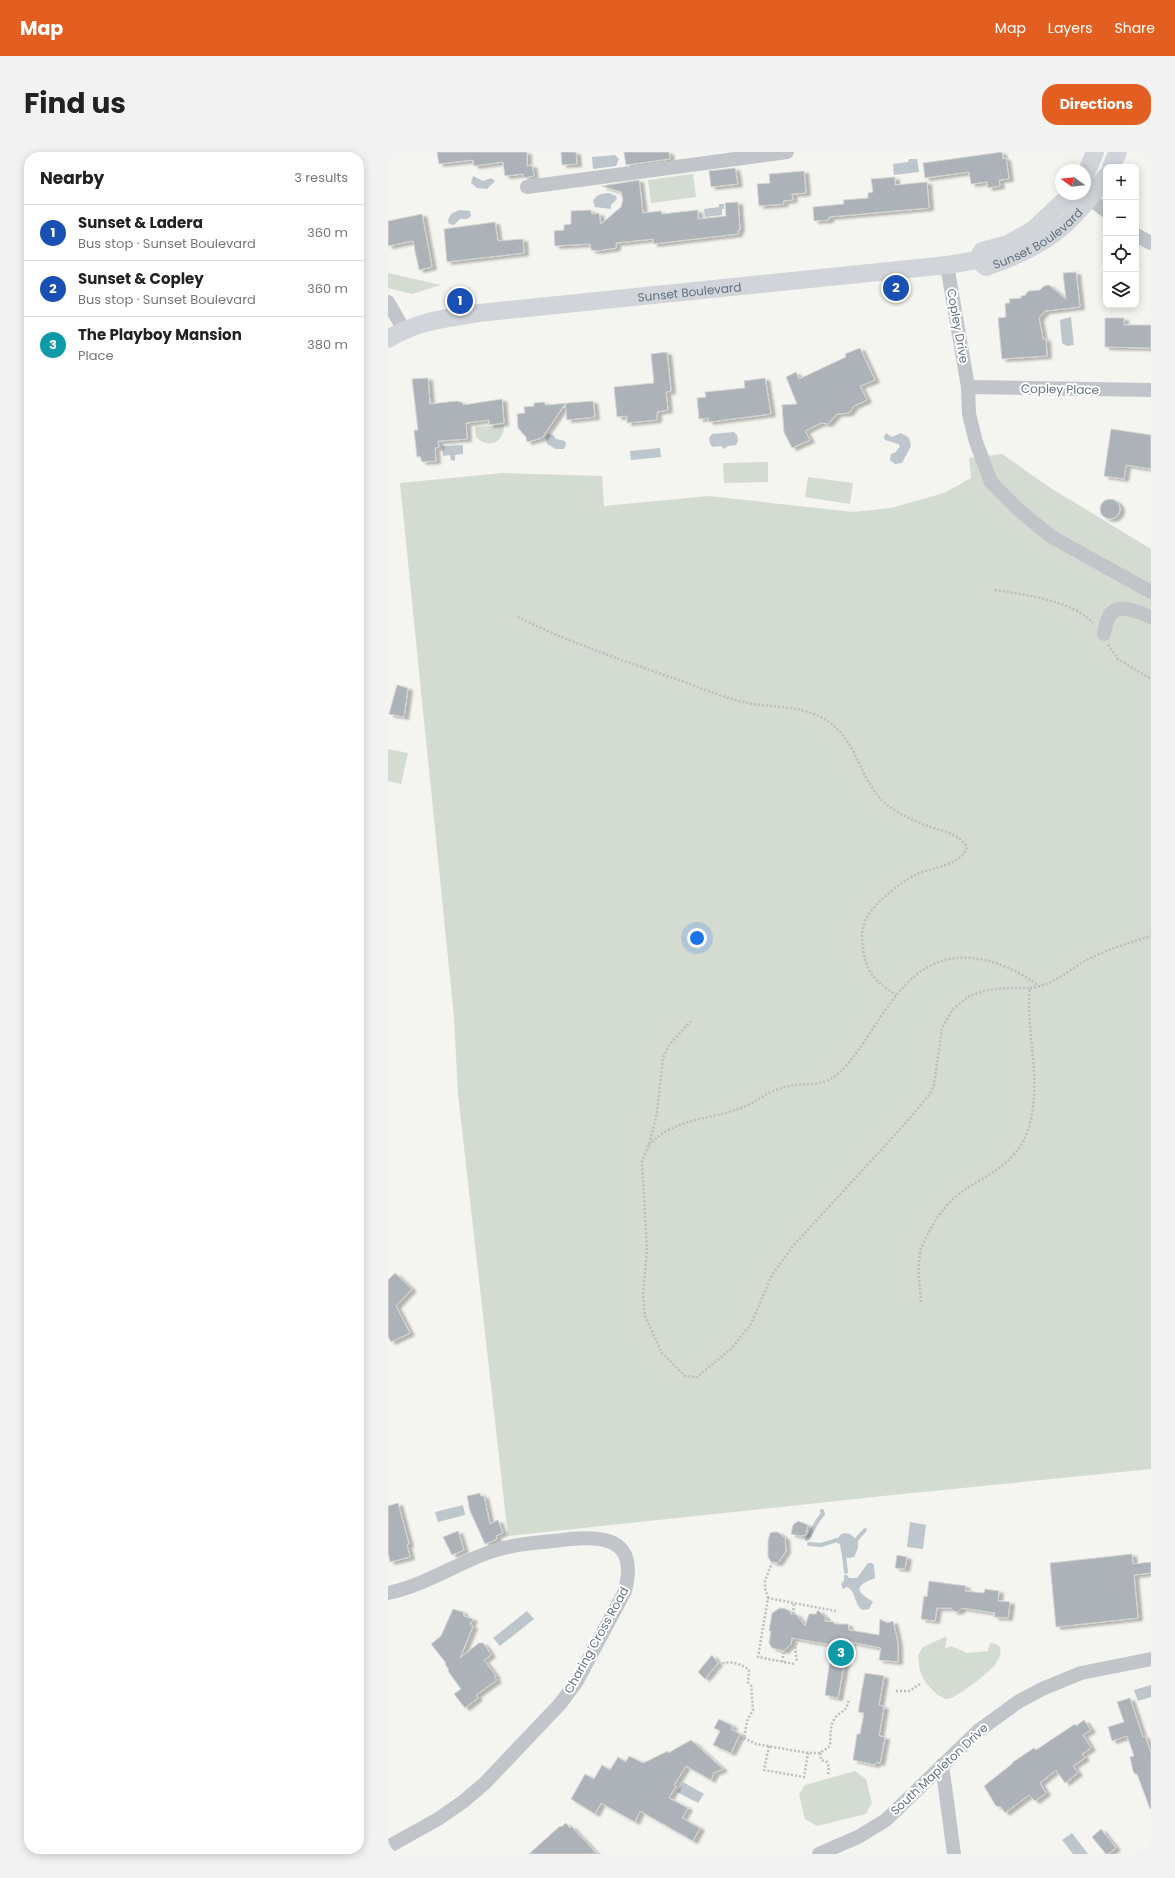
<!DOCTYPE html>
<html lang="en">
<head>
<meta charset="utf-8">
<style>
  body { margin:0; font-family:Poppins,sans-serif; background:#f2f2f2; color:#222 }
  .controls { position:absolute; right:12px; top:12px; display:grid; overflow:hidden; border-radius:8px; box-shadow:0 2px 10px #0003 }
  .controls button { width:36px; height:36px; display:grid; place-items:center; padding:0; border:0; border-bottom:1px solid #e0e0e0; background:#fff; color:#222; font:20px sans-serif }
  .compass { position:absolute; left:667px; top:12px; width:36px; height:36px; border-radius:50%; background:#fff; box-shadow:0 2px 10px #0003; rotate:285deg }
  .you { position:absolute; left:309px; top:786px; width:14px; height:14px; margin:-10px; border:3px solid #fff; border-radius:50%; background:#1a73e8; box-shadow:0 0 0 6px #1a73e833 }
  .badge { display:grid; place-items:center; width:26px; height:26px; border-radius:50%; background:#e25f21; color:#fff; font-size:13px; font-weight:700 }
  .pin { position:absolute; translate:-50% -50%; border:2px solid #fff; box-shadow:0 1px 4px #0006 }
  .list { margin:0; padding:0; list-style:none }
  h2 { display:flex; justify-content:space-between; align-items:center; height:52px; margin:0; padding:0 16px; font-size:17px }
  h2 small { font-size:13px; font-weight:400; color:#767676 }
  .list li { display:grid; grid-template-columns:26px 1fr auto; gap:12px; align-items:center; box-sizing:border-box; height:56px; padding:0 16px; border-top:1px solid #e0e0e0 }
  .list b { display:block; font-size:15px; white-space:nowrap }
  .list p { margin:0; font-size:13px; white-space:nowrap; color:#767676 }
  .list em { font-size:13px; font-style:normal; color:#767676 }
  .icon { flex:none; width:22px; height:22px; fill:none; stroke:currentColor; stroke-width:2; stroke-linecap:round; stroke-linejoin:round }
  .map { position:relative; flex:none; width:763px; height:1702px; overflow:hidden; border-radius:16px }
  header { display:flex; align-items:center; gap:24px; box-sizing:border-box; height:56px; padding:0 20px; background:#e25f21; color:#fff }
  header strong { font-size:19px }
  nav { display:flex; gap:22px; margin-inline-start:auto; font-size:14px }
  .intro { display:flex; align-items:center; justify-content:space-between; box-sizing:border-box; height:96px; padding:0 24px }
  h1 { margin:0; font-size:28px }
  .button { padding:10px 18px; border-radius:16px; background:#e25f21; color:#fff; font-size:14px; font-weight:700 }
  main { display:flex; gap:24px; padding:0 24px }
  aside { flex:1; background:#fff; border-radius:16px; box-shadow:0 2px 10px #0003 }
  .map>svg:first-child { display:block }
  .green { fill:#d4dbd1 }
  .water { fill:#bcc6cc }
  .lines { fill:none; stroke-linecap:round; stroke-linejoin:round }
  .stream { stroke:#bcc6cc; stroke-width:4 }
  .building { fill:#acb2b8; stroke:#d5d5d3; filter:url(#shadow) }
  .path { stroke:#bbbdbf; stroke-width:2.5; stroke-dasharray:2 2; stroke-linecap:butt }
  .minor { stroke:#c1c4c8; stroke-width:14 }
  .major { stroke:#d1d5da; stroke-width:18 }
  .labels { text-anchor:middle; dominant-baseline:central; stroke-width:4; stroke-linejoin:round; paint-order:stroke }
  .street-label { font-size:12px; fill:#637181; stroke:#fff }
</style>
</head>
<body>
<header>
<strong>Map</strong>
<nav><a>Map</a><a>Layers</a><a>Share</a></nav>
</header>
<div class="intro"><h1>Find us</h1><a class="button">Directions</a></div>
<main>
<aside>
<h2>Nearby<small>3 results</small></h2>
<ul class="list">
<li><span class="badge" style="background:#1a4fb4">1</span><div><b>Sunset &amp; Ladera</b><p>Bus stop · Sunset Boulevard</p></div><em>360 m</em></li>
<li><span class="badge" style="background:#1a4fb4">2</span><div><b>Sunset &amp; Copley</b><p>Bus stop · Sunset Boulevard</p></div><em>360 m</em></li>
<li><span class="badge" style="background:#0f9aa8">3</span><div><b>The Playboy Mansion</b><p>Place</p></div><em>380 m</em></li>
</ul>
</aside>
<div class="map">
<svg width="763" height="1702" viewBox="0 0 763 1702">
  <defs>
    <filter id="shadow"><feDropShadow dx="4.5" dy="2.5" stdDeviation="1" flood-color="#0004"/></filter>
  </defs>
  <rect width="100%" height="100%" fill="#f4f4f0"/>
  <g class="green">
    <polygon points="305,22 308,45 263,51 260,28"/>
    <polygon points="0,121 53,133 24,142 0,136"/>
    <path d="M116 273C116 290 101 298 88 285L87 275Z"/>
    <polygon points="614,302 661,335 763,397 763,1317 495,1344 120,1384 70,942 66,865 12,331 115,321 214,324 216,354 321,344 465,360 503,356 556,341 583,326 581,306"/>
    <polygon points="380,310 380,330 336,331 335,311"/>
    <polygon points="420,325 465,331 462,352 417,345"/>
    <polygon points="0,597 20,601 13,632 0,629"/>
    <path d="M557 1485 559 1486 557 1496 563 1494 579 1501 600 1499 602 1491 608 1492 612 1495C614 1503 610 1509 605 1515 598 1522 568 1547 559 1547 550 1546 538 1532 534 1524 531 1518 531 1510 530 1503L535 1495Z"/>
    <polygon points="467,1619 478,1627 484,1651 478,1662 429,1674 417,1667 411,1642 417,1633"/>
  </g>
  <g class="water">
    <polygon points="227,3 231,7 228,14 205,17 204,5"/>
    <polygon points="521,7 529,7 531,20 506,23 505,12 520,10"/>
    <polygon points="85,24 95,29 103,26 107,29 99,37 89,36 83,31"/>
    <path d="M221 41 228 44 229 47 223 53V57L207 55 205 49C208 43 214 41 221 41Z"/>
    <polygon points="331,52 336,52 336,57 334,57 334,63 317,65 316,57 331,55"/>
    <polygon points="71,58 82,59 83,64 79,67 72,67 66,73 61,72 60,68 63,62"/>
    <polygon points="683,165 686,193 679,194 674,191 672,168"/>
    <polygon points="346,280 349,283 350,289 348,293 340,294 336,297 333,294 325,295 322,292 321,286 324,282"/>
    <polygon points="498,281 504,285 513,281 521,286 523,294 514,311 507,312 502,308 503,302 508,300 512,294 510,292 497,288 496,285"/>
    <polygon points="160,282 165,283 168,287 177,289 178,293 176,297 168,297 159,292 158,286"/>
    <polygon points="75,293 75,302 67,303 67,309 63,308 62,303 55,304 54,294"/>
    <polygon points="272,296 273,305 243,308 242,299"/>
    <polygon points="75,1353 77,1363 50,1370 47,1360"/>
    <polygon points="522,1370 538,1373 535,1397 519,1395"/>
    <path d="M456 1381 462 1382 470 1389V1396L466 1405 460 1406 454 1404 452 1392 449 1391C450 1385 451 1383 456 1381Z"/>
    <path d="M480 1411H484L486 1413 487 1426C484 1428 481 1428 478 1430 462 1438 479 1445 485 1450L481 1457 475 1458C466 1454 469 1440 459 1435L455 1437 453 1432 456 1428V1423H459L461 1426H469Z"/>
    <polygon points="139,1459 146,1467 112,1494 105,1486"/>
    <polygon points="763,1533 763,1545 750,1549 746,1538"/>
    <polygon points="295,1630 316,1642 310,1651 289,1640"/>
    <polygon points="684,1681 700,1702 685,1702 674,1688"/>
  </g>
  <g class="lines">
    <g class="stream">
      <path d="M419 1387C425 1379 427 1370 435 1362L434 1359"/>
      <polyline points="468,1388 477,1378"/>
      <polyline points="421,1392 433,1393 449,1388"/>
      <polyline points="456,1404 458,1420"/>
    </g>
  </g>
  <g class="building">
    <polygon points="49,0 139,0 139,14 144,13 146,24 136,26 135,22 117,24 115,10 86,14 85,8 51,12"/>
    <polygon points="173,0 188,0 189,12 174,13"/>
    <polygon points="236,0 281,0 282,7 238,13"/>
    <polygon points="614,0 615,7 618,6 621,27 611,28 612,34 600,36 599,30 583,32 581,20 537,26 535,11"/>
    <polygon points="347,16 350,32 323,35 321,19"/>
    <polygon points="416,19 418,41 404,42 405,48 395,49 396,52 371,54 369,32 382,31 381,22"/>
    <polygon points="507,25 507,33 539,30 541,56 441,65 441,68 426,69 425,55 456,52 455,48 480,46 480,41 485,40 483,27"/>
    <polygon points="251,28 255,61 273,59 274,62 310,58 310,67 338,64 337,51 350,50 352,78 350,78 350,82 265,92 265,87 228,91 228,96 209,99 203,98 202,92 167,94 166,79 176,78 176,73 183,72 183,59 203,58 204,62 211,61 213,72 233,55 235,48 233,40 214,34"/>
    <polygon points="34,62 44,115 31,118 25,89 0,94 0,69"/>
    <polygon points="107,70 110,89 135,87 136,101 59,110 56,77"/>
    <polygon points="688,120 692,155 657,159 651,166 655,187 658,187 659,204 614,207 610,166 618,165 617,153 618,151 622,151 621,147 633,146 633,144 638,143 638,141 641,139 652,138 656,134 661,133 678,147 675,121"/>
    <polygon points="717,166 736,166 736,173 763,173 763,196 717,195"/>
    <polygon points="472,196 487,228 472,234 479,248 466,254 461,261 449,262 440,272 433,271 417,279 422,288 404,296 396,280 394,253 409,252 398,225 408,220 411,227 458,205 457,202"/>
    <polygon points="279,200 283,239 278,240 280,258 269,260 269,268 239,271 239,264 229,265 226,235 266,231 263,202"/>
    <polygon points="40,226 42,252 69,249 75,251 75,253 114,247 116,271 101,273 101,268 78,271 79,287 50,289 51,295 47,296 48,309 34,310 32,304 29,305 26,278 30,278 24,227"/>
    <polygon points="377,226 383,262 321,270 320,266 311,267 309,246 318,245 317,240 357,236 356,229"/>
    <polygon points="205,249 207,265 179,268 177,252 154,286 139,290 138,285 130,276 129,262 137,261 136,255 146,254 146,251 157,250 157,253"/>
    <polygon points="723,277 763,283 763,317 738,313 736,327 716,324"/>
    <circle cx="722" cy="357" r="10"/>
    <polygon points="9,533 20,536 16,565 1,562"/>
    <polygon points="7,1121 24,1137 8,1154 22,1181 3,1190 0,1184 0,1128"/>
    <polygon points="92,1341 93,1344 96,1344 102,1372 110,1368 115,1381 108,1384 109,1387 97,1392 82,1359 79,1344"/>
    <polygon points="10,1351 21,1392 19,1393 22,1405 2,1410 0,1401 0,1354"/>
    <polygon points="410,1369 420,1373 418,1383 412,1384 403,1382 405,1373"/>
    <polygon points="70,1379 76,1398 64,1403 55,1385"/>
    <polygon points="385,1380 390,1380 397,1386 398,1399 390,1411 383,1410 380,1405 380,1389 382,1381"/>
    <polygon points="744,1402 745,1412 763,1410 763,1421 746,1423 750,1466 668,1475 662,1411"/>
    <polygon points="509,1403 519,1405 517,1417 507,1416"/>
    <polygon points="541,1429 578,1434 577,1439 596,1441 597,1437 611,1439 610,1449 622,1450 620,1466 606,1465 607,1461 574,1456 570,1460 565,1459 563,1456 549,1456 547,1469 533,1467 536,1444 539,1445"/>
    <polygon points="392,1456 398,1457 403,1460 402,1462 408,1462 417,1474 421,1462 428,1462 430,1458 438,1466 436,1469 446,1470 446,1472 460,1472 461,1478 491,1483 492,1467 499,1471 505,1469 510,1491 510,1510 491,1508 493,1496 463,1490 461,1502 456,1513 450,1546 437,1543 444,1493 404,1486 403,1492 396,1499 384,1496 381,1491 383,1479 381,1479 384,1461"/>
    <polygon points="65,1457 75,1460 76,1464 85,1467 82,1473 85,1474 72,1506 91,1491 95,1491 99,1496 103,1503 96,1508 108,1524 106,1525 109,1528 88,1543 90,1546 77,1556 66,1542 73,1537 60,1519 61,1518 57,1512 58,1511 43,1492 53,1484"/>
    <polygon points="324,1503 330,1511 317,1527 310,1520"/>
    <polygon points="477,1521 496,1524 491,1553 496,1555 491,1584 497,1585 492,1611 488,1610 487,1613 465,1608 469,1582 472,1582 476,1561 470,1560"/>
    <polygon points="742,1546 755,1585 757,1584 763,1601 763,1657 762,1657 749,1622 747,1622 745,1619 742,1605 746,1604 739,1584 724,1589 720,1575 736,1570 729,1550"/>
    <polygon points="331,1567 345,1574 343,1577 352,1582 343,1601 325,1593 332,1579 326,1576"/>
    <polygon points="696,1568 703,1578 695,1583 703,1596 694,1602 697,1606 685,1614 690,1621 677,1631 668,1618 652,1631 658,1641 647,1649 641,1643 617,1661 613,1655 608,1654 596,1634 624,1612 625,1610 646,1596 648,1598 687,1572 688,1574"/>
    <polygon points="303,1588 335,1617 326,1621 323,1628 298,1614 286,1633 288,1634 281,1646 300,1656 294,1666 312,1676 305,1689 252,1659 247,1670 213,1651 207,1662 183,1647 197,1622 206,1627 214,1613 222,1618 230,1605 238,1610 241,1604 255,1611 280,1599 280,1601"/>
    <polygon points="178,1671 182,1676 183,1674 209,1702 141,1702 172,1674 173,1675"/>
    <polygon points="713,1677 728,1696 720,1702 718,1702 704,1685"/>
  </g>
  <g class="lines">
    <g class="path">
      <path d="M607 438C637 443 684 448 705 471"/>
      <path d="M130 465C178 489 228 506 279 524 303 532 326 542 351 549 382 557 413 551 441 570 470 591 471 626 495 649 507 661 525 668 540 674 554 679 570 681 579 695 575 713 542 716 527 723 514 729 486 752 479 765 474 774 473 785 475 795 478 821 487 829 508 843"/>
      <polyline points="720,493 730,507 763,527"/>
      <polyline points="303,869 281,893 275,906 269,961 261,993 254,1009 259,1098 255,1143 257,1164 274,1201 297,1224 309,1225 343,1197 363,1172 384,1123 405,1094 515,974 542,942 546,933 554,876 564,858 581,844 599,838 620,836 642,836"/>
      <path d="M261 993C286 966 321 968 353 956 367 951 379 940 393 936 407 931 424 934 438 929 452 924 460 911 469 900 499 859 523 801 583 806 608 808 633 820 652 835"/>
      <path d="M533 1150C532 1134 529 1118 532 1102 532 1097 535 1092 537 1088 548 1064 561 1047 584 1033 605 1021 628 1008 638 983 657 935 637 885 642 836 663 834 678 820 697 809 717 798 740 791 763 784"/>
      <polyline points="380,1446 377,1436 377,1429 384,1411"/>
      <polyline points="405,1462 406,1451"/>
      <polyline points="409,1487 407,1497 409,1510"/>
      <polyline points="394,1510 397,1494"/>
      <polyline points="406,1512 370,1505 380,1446 448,1459"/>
      <path d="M326 1520C329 1518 333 1513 336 1511 344 1509 356 1513 361 1518L360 1532"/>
      <polyline points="508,1539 521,1539 532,1532"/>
      <path d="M356 1586 368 1592 420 1601H432L442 1594C443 1584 441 1575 447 1566 454 1557 458 1562 461 1547"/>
      <polyline points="381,1594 376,1618 416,1625 420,1601"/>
      <polyline points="432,1601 433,1608 439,1610 441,1615 440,1623"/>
      <polyline points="346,1602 356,1586 359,1569 365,1558 363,1531"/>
    </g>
    <g class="minor">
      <polyline points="139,35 399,0"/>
      <polyline points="702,47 718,59"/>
      <polyline points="748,83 763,91"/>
      <polyline points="559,113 580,235 581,262 588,290 603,330 633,360 664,385 763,440"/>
      <polyline points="0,150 16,178"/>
      <polyline points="580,235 763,238"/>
      <path d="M716 482C720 448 738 455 763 465"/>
      <path d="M0 1441C35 1434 68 1412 102 1400 122 1393 143 1391 165 1389 206 1384 252 1379 237 1439L189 1529 172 1552 97 1631 76 1649 50 1667 0 1695"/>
      <polyline points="554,1613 566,1702"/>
      <polyline points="431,1702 470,1685 498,1668 590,1579 630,1550 654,1537 693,1521 763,1507"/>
    </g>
    <g class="major">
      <polyline points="723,15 730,0"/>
      <polyline points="697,24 707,0"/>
      <polyline points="589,108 594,99 620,92 646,77 683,42"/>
      <path id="s1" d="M0 187C32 168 55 167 91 161L559 113 589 108 598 115C656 95 683 75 718 24"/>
    </g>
  </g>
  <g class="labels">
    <g class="street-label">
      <text stroke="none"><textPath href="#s1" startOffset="667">Sunset Boulevard</textPath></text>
      <text stroke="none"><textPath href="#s1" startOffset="307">Sunset Boulevard</textPath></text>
      <text transform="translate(570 174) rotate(80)">Copley Drive</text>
      <text transform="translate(672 237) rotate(1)">Copley Place</text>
      <text transform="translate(208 1488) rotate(-61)">Charing Cross Road</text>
      <text transform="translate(551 1617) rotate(-43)">South Mapleton Drive</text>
    </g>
  </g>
</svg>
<div class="controls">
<button>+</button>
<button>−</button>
<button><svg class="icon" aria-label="locate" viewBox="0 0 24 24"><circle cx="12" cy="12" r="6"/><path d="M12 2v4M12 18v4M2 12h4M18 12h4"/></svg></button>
<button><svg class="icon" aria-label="layers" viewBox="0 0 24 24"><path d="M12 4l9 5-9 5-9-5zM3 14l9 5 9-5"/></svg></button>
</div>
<svg class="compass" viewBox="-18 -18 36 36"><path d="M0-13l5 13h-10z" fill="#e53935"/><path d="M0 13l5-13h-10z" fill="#767676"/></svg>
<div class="you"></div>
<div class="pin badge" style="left:72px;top:149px;background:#1a4fb4">1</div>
<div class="pin badge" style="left:508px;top:136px;background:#1a4fb4">2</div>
<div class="pin badge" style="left:453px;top:1501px;background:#0f9aa8">3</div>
</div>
</main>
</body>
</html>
